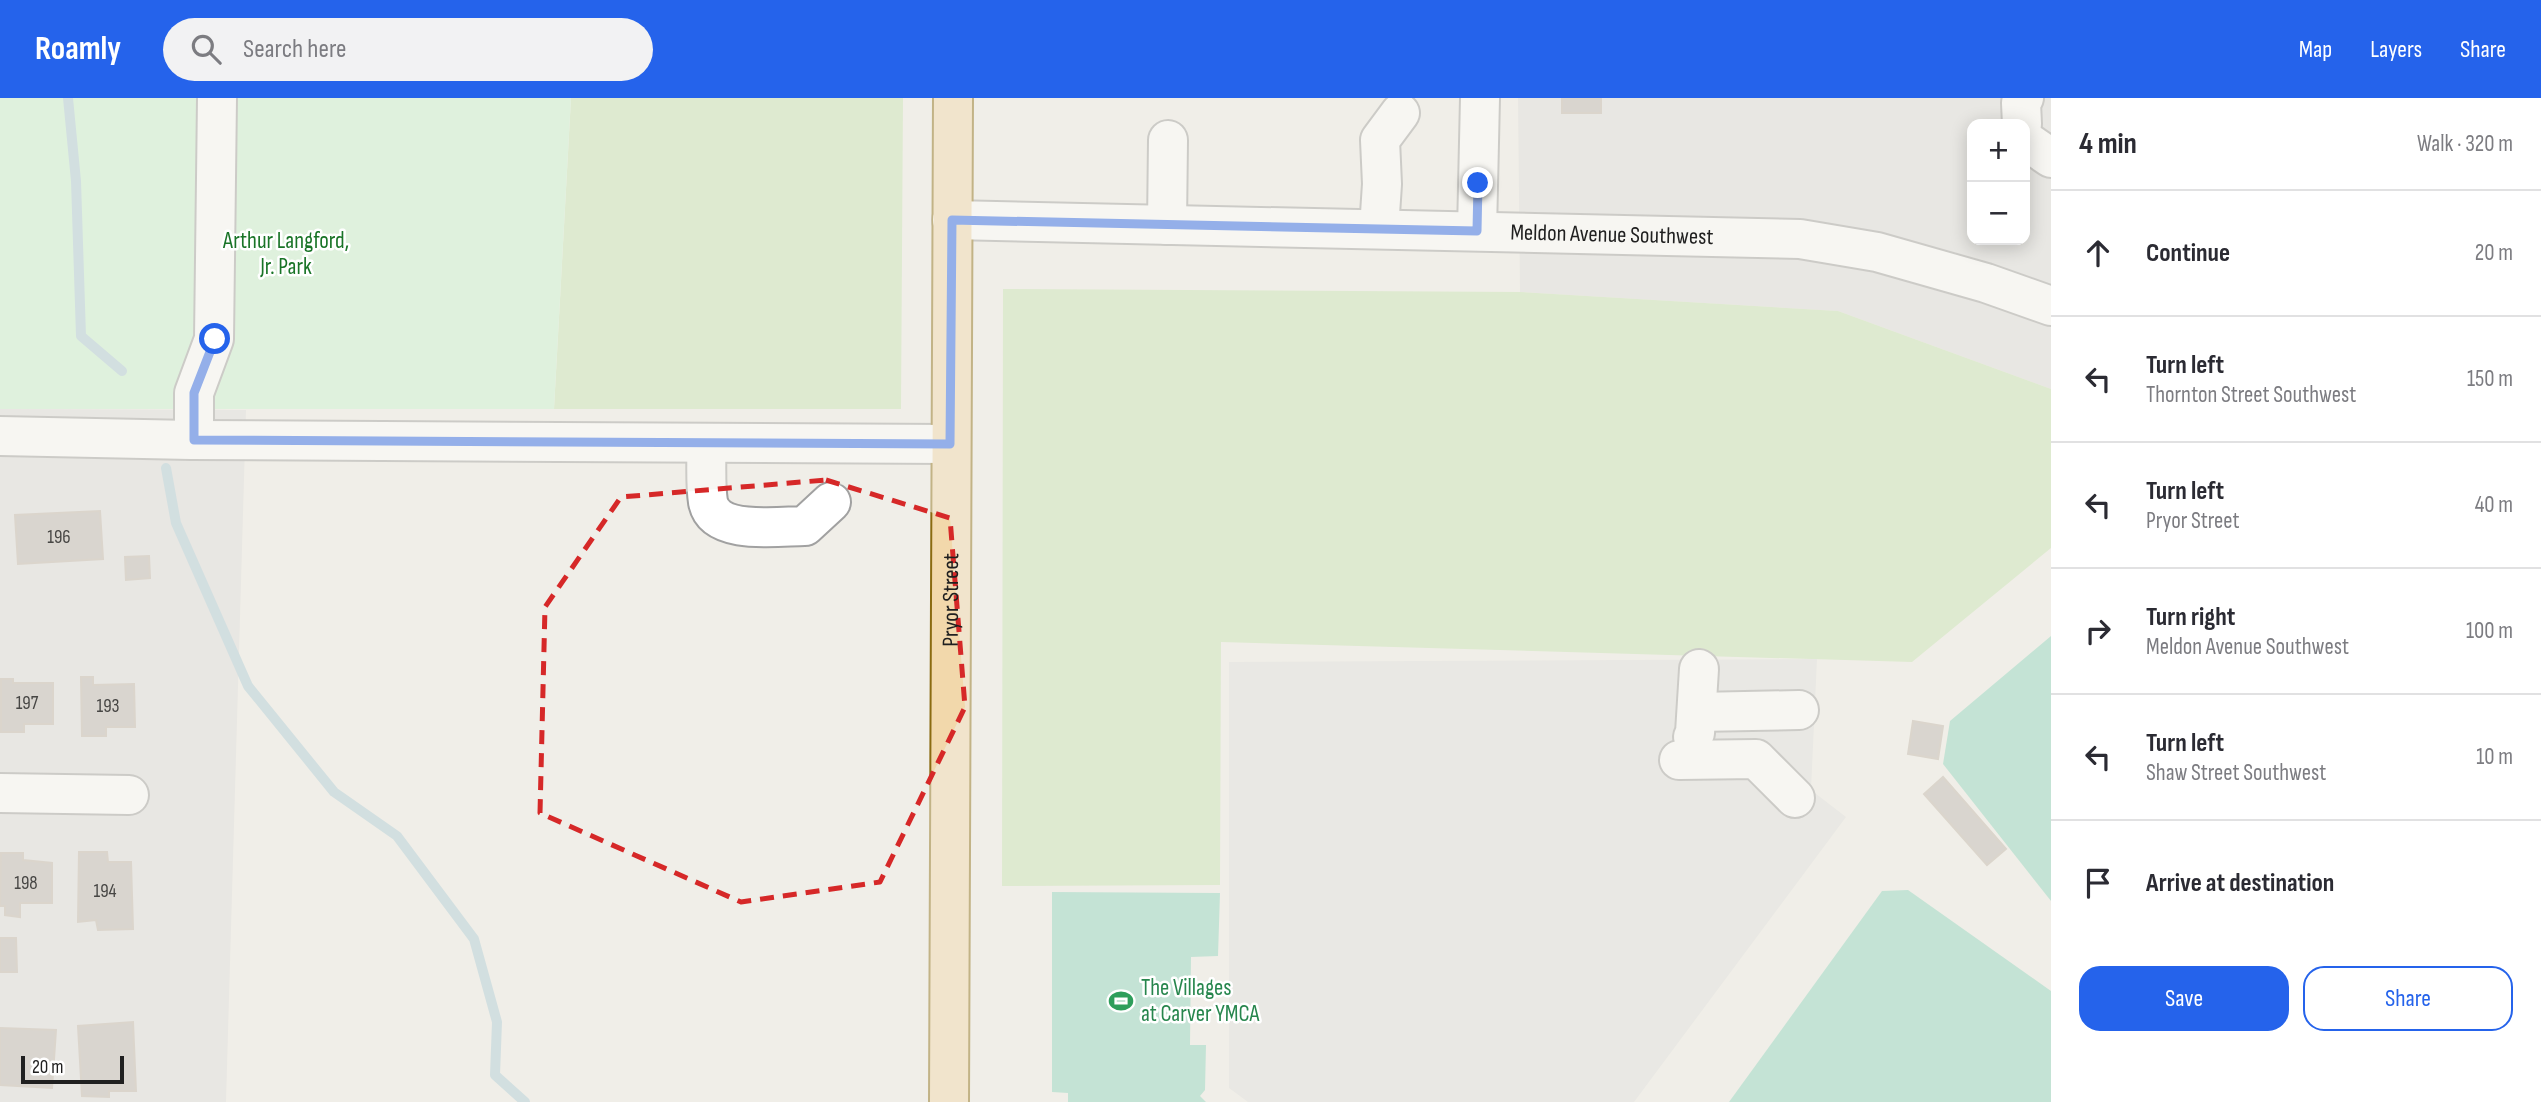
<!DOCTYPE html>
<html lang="en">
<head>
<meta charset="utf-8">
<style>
  body { margin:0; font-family:"Sofia Sans Condensed",sans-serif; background:#f2f2f3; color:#2b2b33 }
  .controls { position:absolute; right:21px; top:21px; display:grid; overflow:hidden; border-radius:14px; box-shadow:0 4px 18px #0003 }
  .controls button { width:63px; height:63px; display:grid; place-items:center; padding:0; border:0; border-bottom:2px solid #e1e1e2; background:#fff; color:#2b2b33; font:35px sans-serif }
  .scale { position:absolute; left:21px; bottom:18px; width:103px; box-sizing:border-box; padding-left:7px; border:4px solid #202020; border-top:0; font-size:19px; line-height:24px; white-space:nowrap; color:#202020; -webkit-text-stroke:5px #fff; paint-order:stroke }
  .stop { position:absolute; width:21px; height:21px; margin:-16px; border:5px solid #2563eb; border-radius:50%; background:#fff }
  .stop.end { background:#2563eb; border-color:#fff; box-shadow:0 2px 7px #0008 }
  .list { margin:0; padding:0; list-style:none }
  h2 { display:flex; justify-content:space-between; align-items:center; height:91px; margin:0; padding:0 28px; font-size:30px }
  h2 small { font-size:23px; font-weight:400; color:#7c7c81 }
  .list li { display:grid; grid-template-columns:46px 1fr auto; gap:21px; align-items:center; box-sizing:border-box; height:126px; padding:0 28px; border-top:2px solid #e1e1e2 }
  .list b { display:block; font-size:26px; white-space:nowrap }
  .list p { margin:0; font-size:23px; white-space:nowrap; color:#7c7c81 }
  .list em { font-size:23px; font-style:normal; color:#7c7c81 }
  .actions { display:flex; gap:14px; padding:21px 28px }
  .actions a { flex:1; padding:16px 0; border:2px solid #2563eb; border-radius:21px; text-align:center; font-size:24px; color:#2563eb }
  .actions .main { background:#2563eb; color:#fff }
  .icon { flex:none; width:38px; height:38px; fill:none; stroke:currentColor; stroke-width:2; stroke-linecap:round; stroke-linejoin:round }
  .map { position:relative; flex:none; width:2051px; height:1004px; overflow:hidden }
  header { display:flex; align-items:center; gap:42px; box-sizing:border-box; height:98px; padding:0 35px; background:#2563eb; color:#fff }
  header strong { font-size:33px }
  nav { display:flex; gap:38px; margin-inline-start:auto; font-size:24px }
  .search { width:490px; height:63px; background:#f2f2f3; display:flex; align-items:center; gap:18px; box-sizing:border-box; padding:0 24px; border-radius:38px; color:#7c7c81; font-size:26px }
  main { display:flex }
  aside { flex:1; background:#fff }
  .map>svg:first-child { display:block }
  .residential { fill:#dedddd; fill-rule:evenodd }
  .grass { fill:#c8e4b4 }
  .park { fill:#cbf4d1 }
  .pitch { fill:#8fd5bf }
  .parking { fill:#e0e0e0 }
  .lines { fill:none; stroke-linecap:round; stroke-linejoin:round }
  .stream { stroke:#aeccd8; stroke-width:10 }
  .building { fill:#bdb6b1; stroke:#c0b6ac; stroke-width:2 }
  .minor-casing { stroke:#a1a1a1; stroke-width:42 }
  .major-casing { stroke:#8b6b11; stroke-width:42 }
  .minor { stroke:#fff; stroke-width:38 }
  .major { stroke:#f2d8ab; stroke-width:38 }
  .route { stroke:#2563eb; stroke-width:9 }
  .marked { fill:none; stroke:#d62828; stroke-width:5; stroke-dasharray:14 9; stroke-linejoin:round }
  .labels { text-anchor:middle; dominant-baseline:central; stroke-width:5; stroke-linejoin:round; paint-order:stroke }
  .number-label { font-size:19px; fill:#474644 }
  .street-label { font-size:23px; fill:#202020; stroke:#fff }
  .park-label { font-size:23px; fill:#197427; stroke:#fff }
  .leisure-label { font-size:23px; fill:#27864d; stroke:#fff; text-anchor:start }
</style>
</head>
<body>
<header>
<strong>Roamly</strong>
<div class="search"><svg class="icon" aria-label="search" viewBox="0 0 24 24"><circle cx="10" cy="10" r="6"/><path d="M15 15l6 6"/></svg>Search here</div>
<nav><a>Map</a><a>Layers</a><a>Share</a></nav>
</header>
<main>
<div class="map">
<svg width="2051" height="1004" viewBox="0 0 2051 1004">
  <rect width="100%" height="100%" fill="#f0eee8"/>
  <g class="residential">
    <path d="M1518 0H2051V291L1838 213 1520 194ZM1972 26H2025V142H1972Z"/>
    <polygon points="0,311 246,312 226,1004 0,1004"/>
  </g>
  <g class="grass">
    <polygon points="571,0 903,0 901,311 554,311"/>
    <polygon points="1003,191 1520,194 1838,213 2051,291 2051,450 1912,564 1221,544 1220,787 1002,788"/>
  </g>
  <polygon class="park" points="0,0 571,0 554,311 0,311"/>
  <g class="pitch">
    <polygon points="2051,538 2051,803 1943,666 1950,623"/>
    <polygon points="1908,792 2051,893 2051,1004 1729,1004 1882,793"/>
    <polygon points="1052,794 1220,795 1218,858 1191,859 1190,947 1206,947 1205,992 1200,998 1206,1004 1068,1004 1068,995 1052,994"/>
  </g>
  <polygon class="parking" points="1817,561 1811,692 1846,719 1634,1004 1248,1004 1229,990 1229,564"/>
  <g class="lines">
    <g class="stream">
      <polyline points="68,0 76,83 81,238 122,273"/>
      <polyline points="166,370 176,425 248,588 334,694 397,738 474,841 497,924 495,977 525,1004"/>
    </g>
  </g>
  <g class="building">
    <rect x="1562" y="0" width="39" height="15"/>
    <polygon points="100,413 103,461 18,466 15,417"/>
    <polygon points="149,458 150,480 126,482 125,459"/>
    <polygon points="81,579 93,579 93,587 134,586 135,629 106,629 106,638 82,638"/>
    <polygon points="1,581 13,581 13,585 53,585 53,626 24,626 24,634 1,634"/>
    <polygon points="1913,623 1943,628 1938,661 1908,656"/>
    <polygon points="1943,679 2006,751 1987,767 1924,696"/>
    <polygon points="79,754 107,754 108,764 131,764 133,831 98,832 96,822 78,824"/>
    <polygon points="1,755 23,755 23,762 52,765 52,805 20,805 20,819 5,817 5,808 0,808"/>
    <polygon points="0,840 16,840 17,874 0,874"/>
    <polygon points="133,924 136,993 109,993 109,999 82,998 78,928"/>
    <polygon points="0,930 56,932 52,990 0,987"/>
  </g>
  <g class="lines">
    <g class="minor-casing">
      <g id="minor">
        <polyline points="2022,26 2021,5 2024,0"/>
        <polyline points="2025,42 2051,60"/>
        <path id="s1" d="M952 122 1800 141 1877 154 1986 185 2051 208"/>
        <polyline points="1167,127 1168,42"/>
        <polyline points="1379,131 1382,86 1380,42 1400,15"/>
        <polyline points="1477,133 1480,0"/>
        <polyline points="0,338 191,342 950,346"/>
        <polyline points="194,342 194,295 214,241 217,0"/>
        <path d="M706 345C707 364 705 385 708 404 715 438 779 428 805 428L831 404"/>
        <polyline points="1697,614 1799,612"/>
        <polyline points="1693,639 1695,635 1699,571"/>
        <polyline points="1679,662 1756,661 1795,700"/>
        <polyline points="0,695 129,697"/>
      </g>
    </g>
    <g class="major-casing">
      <g id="major">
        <path id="s2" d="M949 1004 953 0"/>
      </g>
    </g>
    <use href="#minor" class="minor"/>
    <use href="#major" class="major"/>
  </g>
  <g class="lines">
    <polyline class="route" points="215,241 194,295 194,342 950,346 952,122 1477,133 1478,85"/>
  </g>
  <path d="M0 0H2051V1004H0ZM826 382 950 420 965 609 880 784 741 804 540 715 545 509 621 399Z" fill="#f0eee8" fill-opacity=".55" fill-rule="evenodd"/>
  <path class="marked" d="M826 382 950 420 965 609 880 784 741 804 540 715 545 509 621 399Z"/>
  <defs>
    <g id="stadium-bare" transform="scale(1.89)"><path d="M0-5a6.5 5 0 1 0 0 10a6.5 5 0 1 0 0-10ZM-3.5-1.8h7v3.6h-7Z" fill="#2e9e5b" stroke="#fff" stroke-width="2.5" paint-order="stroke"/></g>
  </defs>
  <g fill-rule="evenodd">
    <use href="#stadium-bare" x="1121" y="903"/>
  </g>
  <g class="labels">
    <g class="number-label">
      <text x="59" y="439">196</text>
      <text x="27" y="605">197</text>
      <text x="108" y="608">193</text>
      <text x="26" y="785">198</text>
      <text x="105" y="793">194</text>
    </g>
    <g class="street-label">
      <text stroke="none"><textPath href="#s1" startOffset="660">Meldon Avenue Southwest</textPath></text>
      <text stroke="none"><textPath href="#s2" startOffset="502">Pryor Street</textPath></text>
    </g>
    <g class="park-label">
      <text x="286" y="143">Arthur Langford,<tspan x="286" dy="26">Jr. Park</tspan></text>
    </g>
    <g class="leisure-label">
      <text x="1141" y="890">The Villages<tspan x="1141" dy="26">at Carver YMCA</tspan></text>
    </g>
  </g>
</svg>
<div class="controls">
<button>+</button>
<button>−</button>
</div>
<div class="scale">20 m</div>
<div class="stop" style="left:215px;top:241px"></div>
<div class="stop end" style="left:1478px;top:85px"></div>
</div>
<aside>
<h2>4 min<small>Walk · 320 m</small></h2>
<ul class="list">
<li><svg class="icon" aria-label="ahead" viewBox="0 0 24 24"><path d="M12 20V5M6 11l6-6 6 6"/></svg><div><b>Continue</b></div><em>20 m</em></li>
<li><svg class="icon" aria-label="left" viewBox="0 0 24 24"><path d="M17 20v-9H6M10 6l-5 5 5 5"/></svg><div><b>Turn left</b><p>Thornton Street Southwest</p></div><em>150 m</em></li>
<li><svg class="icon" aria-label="left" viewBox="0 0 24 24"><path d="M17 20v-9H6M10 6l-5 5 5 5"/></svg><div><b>Turn left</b><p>Pryor Street</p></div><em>40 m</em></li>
<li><svg class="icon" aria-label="right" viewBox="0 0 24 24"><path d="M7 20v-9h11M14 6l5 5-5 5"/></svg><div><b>Turn right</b><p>Meldon Avenue Southwest</p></div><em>100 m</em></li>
<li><svg class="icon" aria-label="left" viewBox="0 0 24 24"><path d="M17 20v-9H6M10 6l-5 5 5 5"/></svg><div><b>Turn left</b><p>Shaw Street Southwest</p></div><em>10 m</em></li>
<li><svg class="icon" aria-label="arrive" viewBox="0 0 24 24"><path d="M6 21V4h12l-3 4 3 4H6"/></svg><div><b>Arrive at destination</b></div></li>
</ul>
<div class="actions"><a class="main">Save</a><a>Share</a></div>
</aside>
</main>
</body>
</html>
